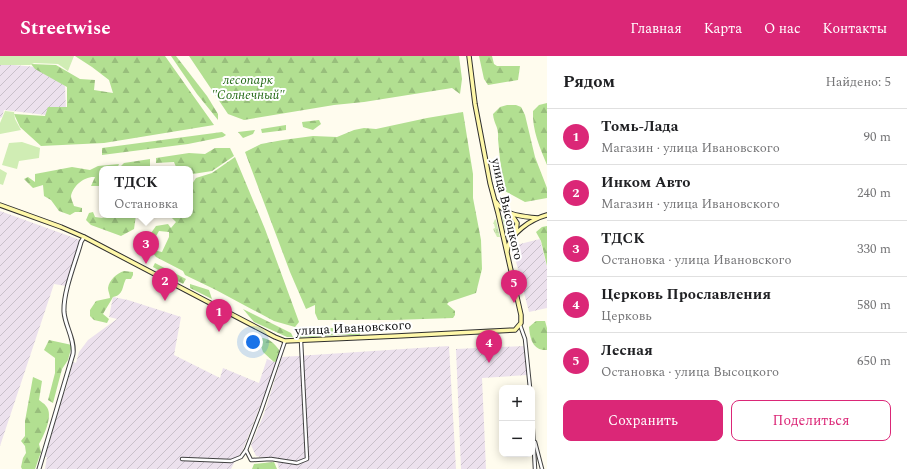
<!DOCTYPE html>
<html lang="ru">
<head>
<meta charset="utf-8">
<style>
  body { margin:0; font-family:Spectral,serif; background:#f6f6f6; color:#202124 }
  .controls { position:absolute; right:12px; bottom:12px; display:grid; overflow:hidden; border-radius:8px; box-shadow:0 2px 10px #0003 }
  .controls button { width:36px; height:36px; display:grid; place-items:center; padding:0; border:0; border-bottom:1px solid #e0e0e0; background:#fff; color:#202124; font:20px sans-serif }
  .you { position:absolute; left:253px; top:286px; width:14px; height:14px; margin:-10px; border:3px solid #fff; border-radius:50%; background:#1a73e8; box-shadow:0 0 0 6px #1a73e833 }
  .badge { display:grid; place-items:center; width:26px; height:26px; border-radius:50%; background:#db2777; color:#fff; font-size:13px; font-weight:700 }
  .pin { position:absolute; translate:-50% -33px; filter:drop-shadow(0 1px 2px #0008) }
  .pin::after { content:''; position:absolute; top:21px; width:14px; height:12px; background:inherit; clip-path:polygon(0 0,100% 0,50% 100%) }
  .popup { position:absolute; left:99px; top:110px; width:94px; height:52px; box-sizing:border-box; display:grid; place-content:center; border-radius:8px; background:#fff; filter:drop-shadow(0 1px 3px #0005); font-size:13px; white-space:nowrap; color:#757577 }
  .popup b { font-size:15px; color:#202124 }
  .popup::after { content:''; position:absolute; left:50%; top:100%; margin-left:-8px; border:8px solid transparent; border-top-color:#fff }
  .list { margin:0; padding:0; list-style:none }
  h2 { display:flex; justify-content:space-between; align-items:center; height:52px; margin:0; padding:0 16px; font-size:17px }
  h2 small { font-size:13px; font-weight:400; color:#757577 }
  .list li { display:grid; grid-template-columns:26px 1fr auto; gap:12px; align-items:center; box-sizing:border-box; height:56px; padding:0 16px; border-top:1px solid #e0e0e0 }
  .list b { display:block; font-size:15px; white-space:nowrap }
  .list p { margin:0; font-size:13px; white-space:nowrap; color:#757577 }
  .list em { font-size:13px; font-style:normal; color:#757577 }
  .actions { display:flex; gap:8px; padding:12px 16px }
  .actions a { flex:1; padding:9px 0; border:1px solid #db2777; border-radius:8px; text-align:center; font-size:14px; color:#db2777 }
  .actions .main { background:#db2777; color:#fff }
  .map { position:relative; flex:none; width:547px; height:413px; overflow:hidden }
  header { display:flex; align-items:center; gap:24px; box-sizing:border-box; height:56px; padding:0 20px; background:#db2777; color:#fff }
  header strong { font-size:19px }
  nav { display:flex; gap:22px; margin-inline-start:auto; font-size:14px }
  main { display:flex }
  aside { flex:1; background:#fff }
  .map>svg:first-child { display:block }
  .industrial { fill:url(#industrial-furrows) }
  .grass { fill:url(#grass-tufts) }
  .forest { fill:url(#forest-firs) }
  .garden { fill:#d0edb4 }
  .lines { fill:none; stroke-linecap:round; stroke-linejoin:round }
  .minor-casing { stroke:#404040; stroke-width:4.5 }
  .tertiary-casing { stroke:#404040; stroke-width:5 }
  .secondary-casing { stroke:#2f2f2f; stroke-width:5.5 }
  .minor { stroke:#fff; stroke-width:2.5 }
  .tertiary { stroke:#fff; stroke-width:3 }
  .secondary { stroke:#fff8a9; stroke-width:3.5 }
  .labels { text-anchor:middle; dominant-baseline:central; stroke-width:4; stroke-linejoin:round; paint-order:stroke }
  .park-label { font-size:13px; font-style:italic; fill:#266b18; stroke:#fff }
  .street-label { font-size:13px; fill:#0d0d0d; stroke:#fff }
</style>
</head>
<body>
<header>
<strong>Streetwise</strong>
<nav><a>Главная</a><a>Карта</a><a>О нас</a><a>Контакты</a></nav>
</header>
<main>
<div class="map">
<svg width="547" height="413" viewBox="0 0 547 413">
  <defs>
    <pattern id="industrial-furrows" width="10" height="10" patternUnits="userSpaceOnUse"><rect width="10" height="10" fill="#ece1ed"/><path d="M-1 1l2-2M0 10L10 0M9 11l2-2" fill="none" stroke="#c9c0ca"/></pattern>
    <pattern id="grass-tufts" width="24" height="20" patternUnits="userSpaceOnUse"><rect width="24" height="20" fill="#d0edb4"/><path d="M3 7l-1-3M5 7V3M7 7l1-3M15 17l-1-3M17 17v-4M19 17l1-3" fill="none" stroke="#b1ca9a"/></pattern>
    <pattern id="forest-firs" width="22" height="20" patternUnits="userSpaceOnUse"><rect width="22" height="20" fill="#b2df91"/><path d="M5 1l3.5 6h-7zM16 11l3.5 6h-7z" fill="#98be7c"/></pattern>
  </defs>
  <rect width="100%" height="100%" fill="#fffcee"/>
  <g class="industrial">
    <polygon points="0,4 2,8 37,11 65,30 66,53 46,59 4,54 2,61 0,62"/>
    <polygon points="0,155 80,184 66,230 54,228 0,390"/>
    <polygon points="540,183 547,211 547,252 529,256 512,190"/>
    <polygon points="113,241 128,244 181,261 174,299 220,322 223,312 259,327 267,303 277,307 242,396 236,403 231,413 45,413 47,401 45,401 64,336 65,336 73,306 76,307 79,296 88,284 117,263 109,261"/>
    <polygon points="449,290 456,413 279,413 277,405 256,400 251,389 264,358 282,301"/>
    <polygon points="524,290 527,319 482,322 486,413 461,413 456,293"/>
  </g>
  <g class="grass">
    <polygon points="503,159 510,160 515,168 514,177 508,181 507,181 502,161"/>
    <polygon points="495,163 496,164 500,181 497,181 493,173 495,172 494,168 493,168"/>
  </g>
  <g class="forest">
    <polygon points="75,0 165,0 214,69 104,87 41,90 20,71 14,58 45,60 48,51 67,51 67,31 35,13 31,8 56,9 80,23 95,24 94,34 113,37 109,24 92,11"/>
    <polygon points="171,0 176,0 207,40 218,58 218,64 197,38"/>
    <polygon points="189,0 459,0 462,23 460,38 452,32 364,46 334,49 244,64 228,58"/>
    <polygon points="479,0 492,0 494,8 497,10 520,10 518,24 488,29 484,23"/>
    <path d="M547 47V109C540 92 532 74 533 55L539 49Z"/>
    <path d="M507 49H516L521 51 525 59 535 101 547 132V142L525 146 503 134 498 83C499 70 494 69 493 58L500 51Z"/>
    <polygon points="463,56 473,118 473,142 481,184 482,213 476,237 449,246 447,248 455,255 455,259 453,262 394,264 318,264 315,257 315,249 306,253 290,216 245,96 261,88 283,84 313,80 337,81 354,74 364,72 376,73 427,62"/>
    <polygon points="319,64 321,68 313,74 303,71 302,66"/>
    <polygon points="286,69 286,74 262,77 261,73"/>
    <polygon points="255,74 253,78 243,82 238,76"/>
    <polygon points="222,76 226,79 223,81 188,88 102,99 102,92"/>
    <polygon points="215,92 230,92 234,100 212,115 193,118 190,117 190,113 165,113 176,111 174,106 156,107 156,102 189,97 205,98"/>
    <polygon points="235,101 265,173 299,266 295,271 274,265 216,234 185,219 183,215 156,201 152,196 148,194 148,193 162,196 169,181 169,176 159,175 155,182 149,180 156,170 168,168 171,172 176,166 171,161 176,159 190,159 190,131 196,122 212,117"/>
    <polygon points="150,103 150,113 125,113 120,111 124,107"/>
    <path d="M119 108 117 113H102V130H91L95 121C84 120 73 130 71 140 71 143 73 147 74 150L82 152V156H75L70 159 59 155 51 144 44 140 43 129 33 132 24 123 28 121 35 126V118L72 111 90 114 98 110Z"/>
    <polygon points="93,156 95,161 102,162 110,159 136,159 134,173 121,180 91,169 86,164 89,157"/>
    <polygon points="547,170 547,210 541,185 536,176 542,171"/>
    <polygon points="155,207 186,223 183,228 153,211"/>
    <path d="M124 215 133 216V219L131 223H126C122 230 124 239 113 241 110 247 106 252 103 258L109 263 107 267 94 264 90 260V254L96 245 110 242C110 239 108 235 108 232 109 224 117 217 124 215Z"/>
    <polygon points="190,228 209,234 212,243 190,232"/>
    <polygon points="243,253 291,277 293,281 287,281 254,266"/>
    <path d="M536 265H545L547 272V294C533 295 530 283 529 271Z"/>
    <polygon points="326,272 361,272 360,279 338,279 298,282 301,275"/>
    <path d="M251 281C267 281 273 284 281 297L279 305 274 306 263 296 261 290 251 284Z"/>
    <polygon points="49,284 72,289 68,304 62,313 53,347 48,344 55,317 55,302 44,294"/>
    <path d="M33 321 42 325 39 344C41 346 44 347 46 350 54 359 44 379 39 388L41 396 35 413H22L21 411 23 402 26 397 25 390 21 385 25 380V365Z"/>
    <polygon points="274,406 277,413 252,413 254,408"/>
  </g>
  <g class="garden">
    <polygon points="0,0 74,0 68,15 58,8 34,7 30,9 0,9"/>
    <polygon points="5,55 14,56 15,63 21,74 0,78 0,67"/>
    <polygon points="22,86 40,92 39,102 19,105 17,113 2,109 9,87"/>
    <polygon points="0,113 7,117 3,129 0,128"/>
  </g>
  <g class="lines">
    <g class="minor-casing">
      <g id="minor">
        <polyline points="520,269 525,283 530,332"/>
        <polyline points="532,358 535,413"/>
        <polyline points="535,386 542,413"/>
        <polyline points="246,394 251,404 253,404 271,403 297,407 307,403 301,285"/>
        <polyline points="182,403 231,405 241,401 246,394 261,355 285,285"/>
      </g>
    </g>
    <g class="tertiary-casing">
      <path id="tertiary" d="M39 413 73 298C75 283 65 270 64 256 63 235 76 205 81 186L84 181"/>
    </g>
    <g class="secondary-casing">
      <g id="secondary">
        <path d="M496 146C506 160 521 160 537 162"/>
        <polyline points="0,149 61,171 84,181 275,281 285,285 397,280 515,274 521,267 521,259 498,157 490,127 475,48 469,0"/>
        <polyline points="511,158 517,167 516,177"/>
        <path d="M507 195C509 177 532 163 547 159"/>
      </g>
    </g>
    <use href="#minor" class="minor"/>
    <use href="#tertiary" class="tertiary"/>
    <use href="#secondary" class="secondary"/>
  </g>
  <g class="labels">
    <g class="park-label">
      <text x="248" y="24">лесопарк<tspan x="248" dy="15">"Солнечный"</tspan></text>
    </g>
    <g class="street-label">
      <text transform="translate(507 153) rotate(77)">улица Высоцкого</text>
      <text transform="translate(353 272) rotate(-3)">улица Ивановского</text>
    </g>
  </g>
</svg>
<div class="controls">
<button>+</button>
<button>−</button>
</div>
<div class="you"></div>
<div class="pin badge" style="left:219px;top:276px">1</div>
<div class="pin badge" style="left:165px;top:245px">2</div>
<div class="pin badge" style="left:146px;top:208px">3</div>
<div class="popup"><b>ТДСК</b>Остановка</div>
<div class="pin badge" style="left:489px;top:307px">4</div>
<div class="pin badge" style="left:514px;top:247px">5</div>
</div>
<aside>
<h2>Рядом<small>Найдено: 5</small></h2>
<ul class="list">
<li><span class="badge">1</span><div><b>Томь-Лада</b><p>Магазин · улица Ивановского</p></div><em>90 m</em></li>
<li><span class="badge">2</span><div><b>Инком Авто</b><p>Магазин · улица Ивановского</p></div><em>240 m</em></li>
<li><span class="badge">3</span><div><b>ТДСК</b><p>Остановка · улица Ивановского</p></div><em>330 m</em></li>
<li><span class="badge">4</span><div><b>Церковь Прославления</b><p>Церковь</p></div><em>580 m</em></li>
<li><span class="badge">5</span><div><b>Лесная</b><p>Остановка · улица Высоцкого</p></div><em>650 m</em></li>
</ul>
<div class="actions"><a class="main">Сохранить</a><a>Поделиться</a></div>
</aside>
</main>
</body>
</html>
